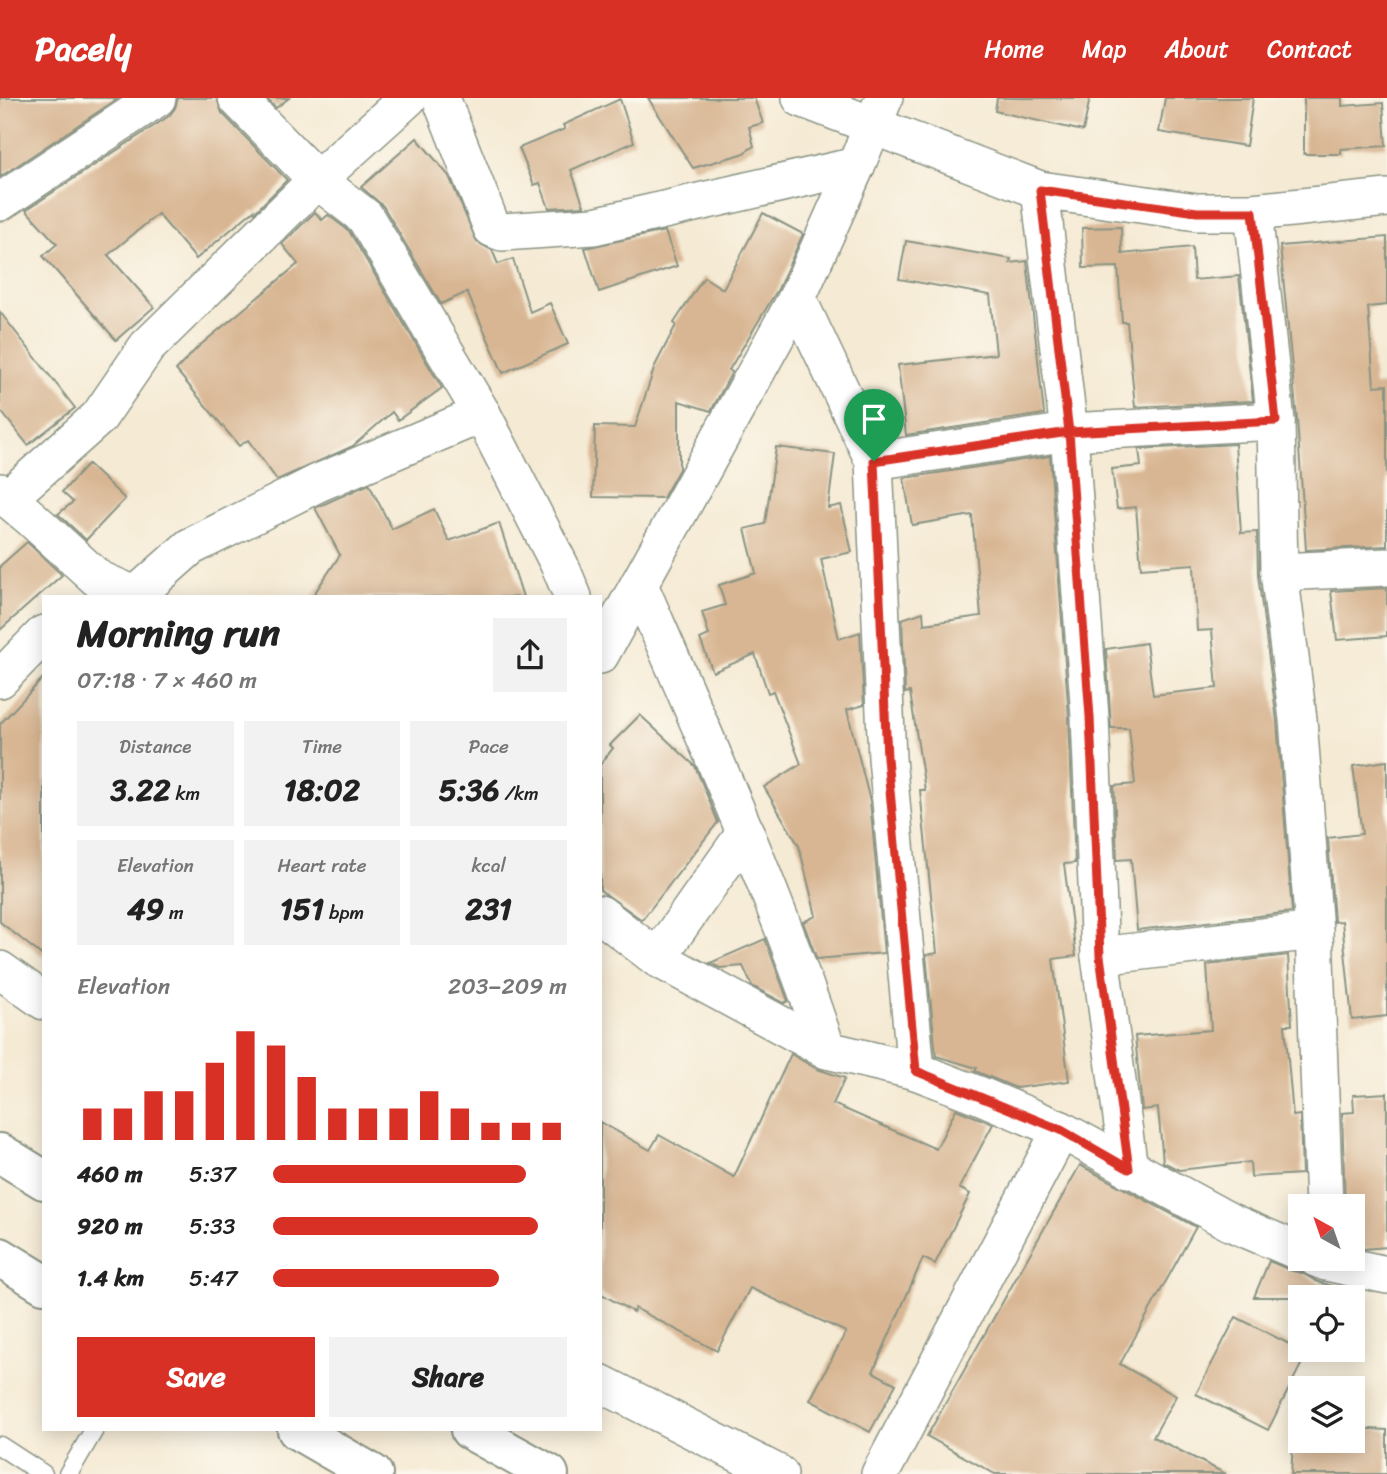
<!DOCTYPE html>
<meta charset="utf-8">
<style>
body{margin:0;font-family:Sriracha,sans-serif;background:#f2f2f2;color:#222;height:100vh;display:flex;flex-direction:column;font-size:26px;white-space:nowrap}
*{box-sizing:border-box;margin:0}
p{font-size:23px;color:#767676}
.icon{flex:none;width:38px;height:38px;fill:none;stroke:currentColor;stroke-width:2;stroke-linecap:round;stroke-linejoin:round}
.map{position:relative;flex:1;overflow:hidden}
.sheet{position:absolute;left:42px;top:497px;width:560px;height:836px;display:flex;flex-direction:column;background:#fff;border-radius:0px;box-shadow:0 4px 18px #0003}
.sheet>*{flex:none}
.needle{width:46px;rotate:320deg}
.fabs{position:absolute;left:1288px;top:1096px;display:grid;gap:14px}
.fabs a{display:grid;place-items:center;width:77px;height:77px;border-radius:0px;background:#fff;box-shadow:0 4px 18px #0003;font-size:35px}
.pin{position:absolute;display:grid;place-items:center;width:60px;height:60px;color:#fff;margin:-72px -30px;border-radius:50% 50% 50% 0;rotate:-45deg;box-shadow:0 0 7px #0007}
.pin .icon{rotate:45deg}
.round{display:grid;place-items:center;flex:none;width:74px;height:74px;border-radius:0px;background:#f2f2f2}
.overview{display:flex;align-items:center;justify-content:space-between;height:119px;padding:0 35px}
h1{font-size:38px;font-weight:800;line-height:52px}
.stats{display:grid;grid-template-columns:repeat(3,1fr);gap:10px;height:119px;padding:7px 35px}
.stats div{display:grid;align-content:center;border-radius:0px;background:#f2f2f2;text-align:center}
.stats b{font-size:30px;font-weight:800}
.stats small{font-size:19px;font-weight:400}
.stats p{font-size:19px}
.chart{height:196px;padding:14px 35px}
.chart p{display:flex;justify-content:space-between}
.chart svg{width:100%;height:126px;margin-top:7px;stroke:#d93025;stroke-width:6}
.cta{display:flex;gap:14px;margin-top:auto;padding:14px 35px}
.cta a{flex:1;height:80px;border-radius:0px;background:#d93025;color:#fff;font-size:28px;font-weight:800;line-height:80px;text-align:center}
.cta a+a{background:#f2f2f2;color:#222}
ul{padding:0 35px;list-style:none;font-size:23px}
li{display:grid;grid-template-columns:112px 84px 1fr;align-items:center;height:52px}
li i{height:18px;border-radius:9px;background:#d93025}
header{display:flex;align-items:center;gap:42px;box-sizing:border-box;height:98px;padding:0 35px;background:#d93025;color:#fff}
header strong{font-size:33px}
nav{display:flex;gap:38px;margin-inline-start:auto;font-size:24px}
.map>svg:first-child{display:block}
</style>
<header>
<strong>Pacely</strong>
<nav><a>Home</a><a>Map</a><a>About</a><a>Contact</a></nav>
</header>
<div class="map">
<svg width="1387" height="1376" viewBox="0 0 1387 1376">
<rect width="100%" height="100%" fill="#fbf7ec"/>
<filter id="ink" filterUnits="userSpaceOnUse"><feTurbulence type="fractalNoise" baseFrequency=".0143" numOctaves="2"/><feDisplacementMap in="SourceGraphic" scale="14" xChannelSelector="R" yChannelSelector="G"/><feConvolveMatrix kernelMatrix="1 2 1 2 8 2 1 2 1" color-interpolation-filters="sRGB"/></filter>
<filter id="wash" filterUnits="userSpaceOnUse"><feTurbulence type="fractalNoise" baseFrequency=".00686" numOctaves="4" result="noise"/><feDisplacementMap in="SourceGraphic" scale="28" xChannelSelector="R" yChannelSelector="G"/><feGaussianBlur stdDeviation="1.57" result="paint"/><feColorMatrix in="noise" values="0 0 0 0 0 0 0 0 0 0 0 0 0 0 0 0 0 1.4 0 .05"/><feComposite in="paint" operator="in"/></filter>
<g filter="url(#wash)">
<rect width="100%" height="100%" fill="#f5ead4"/>
<g id="blocks">
<!-- building -->
<g fill="#d8b693">
<polygon points="0,0 119,0 0,79"/>
<polygon points="178,0 217,0 222,15 287,82 255,114 254,112 196,161 158,116 108,157 154,209 116,242 43,158 57,146 26,112 169,18 175,10"/>
<polygon points="266,0 289,0 276,10"/>
<polygon points="648,0 754,0 763,25 749,29 754,48 742,56 693,70"/>
<polygon points="997,0 1090,0 1083,33 995,13"/>
<polygon points="1165,0 1253,0 1246,48 1159,34"/>
<polygon points="1304,0 1342,0 1342,8 1383,5 1386,48 1341,51 1341,56 1304,56"/>
<polygon points="620,1 634,44 571,72 584,108 549,110 540,85 534,87 519,50 565,31 563,27"/>
<polygon points="417,40 449,78 477,144 492,152 498,166 513,161 530,214 550,205 568,246 503,275 467,194 441,206 383,108 361,89"/>
<polygon points="315,114 322,122 328,117 349,133 442,290 398,322 392,314 353,348 277,382 248,342 239,348 176,272 198,249 298,166 282,146"/>
<polygon points="763,115 803,136 778,191 729,272 732,274 711,313 679,303 679,371 663,400 593,399 595,328 635,329 655,268 676,227 674,225 704,179 723,191"/>
<polygon points="1121,129 1122,156 1192,149 1194,182 1239,178 1253,303 1135,309 1127,224 1122,224 1118,169 1083,170 1082,130"/>
<polygon points="665,133 677,168 599,194 585,150"/>
<polygon points="1387,139 1387,207 1368,209 1374,288 1387,287 1387,448 1306,452 1297,321 1280,148"/>
<polygon points="906,143 1011,161 1010,165 1027,163 1044,316 906,337 898,267 996,256 990,197 899,181"/>
<polygon points="0,214 75,310 28,347 0,312"/>
<polygon points="1235,346 1241,435 1257,434 1258,477 1277,623 1292,814 1137,832 1131,761 1117,762 1114,688 1135,686 1129,630 1111,630 1106,551 1146,545 1153,597 1217,590 1212,532 1197,533 1194,466 1141,470 1136,409 1117,411 1112,371 1141,368 1139,351"/>
<polygon points="776,349 835,356 828,410 841,407 852,454 821,461 839,541 860,534 864,607 847,612 870,703 884,855 817,861 803,824 816,818 799,748 764,689 801,666 773,593 768,595 755,556 713,574 700,541 709,537 702,514 725,507 719,487 756,475 745,431 765,426"/>
<polygon points="1050,358 1069,620 1075,765 1064,766 1076,858 1053,861 1069,983 1016,990 975,973 977,970 936,958 926,857 937,855 920,692 925,692 910,594 905,595 902,521 923,514 924,526 981,518 972,417 912,427 904,380"/>
<polygon points="88,366 125,401 86,442 58,416 73,404 62,394"/>
<polygon points="369,386 392,431 434,411 449,443 499,425 523,499 312,499 340,457 315,410"/>
<polygon points="27,444 62,477 0,532 0,468"/>
<polygon points="1387,490 1387,538 1337,542 1331,493"/>
<polygon points="44,579 44,859 0,824 0,626"/>
<polygon points="640,617 695,668 718,724 642,822 600,792 600,667 613,650 610,647"/>
<polygon points="1387,663 1387,918 1352,922 1342,823 1334,824 1328,740 1362,736 1353,668"/>
<polygon points="765,841 788,903 784,905 752,888 743,868 720,870 710,865"/>
<polygon points="1288,857 1292,927 1285,927 1293,1018 1300,1017 1302,1076 1251,1079 1250,1064 1179,1072 1163,1064 1158,1010 1142,1012 1135,938 1211,932 1207,867"/>
<polygon points="791,956 817,971 845,980 833,1006 936,1051 956,1011 993,1026 959,1090 970,1096 935,1166 923,1160 873,1274 896,1286 870,1334 810,1302 846,1234 750,1190 717,1253 635,1210 633,1214 600,1195 600,1024 650,1052 659,1037 734,1079"/>
<polygon points="1387,995 1387,1149 1363,1151 1356,1149 1353,1108 1345,1108 1342,1015 1354,1014 1353,997"/>
<polygon points="1080,1067 1196,1129 1120,1266 1176,1298 1153,1339 1226,1376 995,1376 927,1338"/>
<polygon points="1269,1163 1292,1173 1302,1175 1318,1184 1360,1196 1360,1199 1254,1199"/>
<polygon points="1236,1219 1307,1255 1268,1332 1196,1296"/>
<polygon points="1353,1330 1387,1332 1387,1376 1291,1376 1294,1333 1300,1334 1300,1342 1353,1342"/>
</g>
</g>
</g>
<g filter="url(#ink)">
<use href="#blocks" fill-opacity="0" stroke="#8a9484" stroke-width="2"/>
<g fill="none" stroke-linecap="round" stroke-linejoin="round">
<!-- lane casing -->
<g stroke="#8a9484" stroke-width="21">
<g id="lane">
<polyline points="0,1348 43,1376"/>
<polyline points="68,1376 94,1332"/>
</g>
</g>
<!-- street casing -->
<g stroke="#8a9484" stroke-width="40">
<g id="street">
<polyline points="237,0 317,82 365,119 482,316 560,468 573,499"/>
<polyline points="441,0 492,130 502,134 594,128 856,68"/>
<polyline points="801,0 1040,92 1197,114 1253,114 1387,100"/>
<polyline points="1040,92 1069,334 1090,619 1100,858 1129,1071"/>
<polyline points="0,104 157,0"/>
<polyline points="1253,114 1276,323 1279,474 1298,621 1314,833 1324,1108"/>
<polyline points="797,200 874,363 887,660 916,973"/>
<polyline points="874,363 1069,334 1276,323"/>
<polyline points="0,394 31,420 98,481 139,499"/>
<polyline points="7,401 99,319 147,249 317,82 408,0"/>
<polyline points="1279,474 1387,469"/>
<path d="M 639,487 C 706,641 774,793 827,952"/>
<polyline points="136,497 190,449 318,385 482,316"/>
<polyline points="600,557 797,200 856,68 884,0"/>
<polyline points="0,581 44,536"/>
<polyline points="600,816 657,860 827,952 916,973 981,998 1061,1032 1230,1124 1300,1154"/>
<polyline points="1100,858 1314,833"/>
<polyline points="657,860 746,734"/>
<polyline points="0,872 44,903"/>
<polyline points="1316,1160 1326,1164 1387,1177"/>
<polyline points="600,1285 779,1376"/>
<polyline points="880,1376 1061,1032"/>
</g>
</g>
<!-- primary casing -->
<g stroke="#8a9484" stroke-width="42">
<g id="primary">
<polyline points="0,1055 44,1082"/>
<polyline points="0,1159 44,1186"/>
<polyline points="297,1332 373,1376"/>
<polyline points="470,1332 549,1376"/>
</g>
</g>
<!-- lane -->
<use href="#lane" stroke="#fff" stroke-width="18"/>
<!-- street -->
<use href="#street" stroke="#fff" stroke-width="37"/>
<!-- primary -->
<use href="#primary" stroke="#fff" stroke-width="38"/>
</g>
</g>
<g fill="none" stroke-linecap="round" stroke-linejoin="round" filter="url(#ink)">
<!-- route casing -->
<g stroke="#fff" stroke-width="14">
<polyline id="route" points="874,363 887,660 916,973 1061,1032 1129,1071 1100,858 1090,619 1069,334 1276,323 1253,114 1197,114 1040,92 1069,334 874,363"/>
</g>
<!-- route -->
<use href="#route" stroke="#d93025" stroke-width="9"/>
</g>
</svg>
<div class="fabs">
<a><svg class="needle" viewBox="-14 -14 28 28"><path d="M0-13l5 13h-10z" fill="#e53935"/><path d="M0 13l5-13h-10z" fill="#767676"/></svg></a>
<a><svg class="icon" aria-label="locate" viewBox="0 0 24 24"><circle cx="12" cy="12" r="6"/><path d="M12 2v4M12 18v4M2 12h4M18 12h4"/></svg></a>
<a><svg class="icon" aria-label="layers" viewBox="0 0 24 24"><path d="M12 4l9 5-9 5-9-5zM3 14l9 5 9-5"/></svg></a>
</div>
<div class="pin" style="left:874px;top:363px;background:#1e9e55"><svg class="icon" aria-label="arrive" viewBox="0 0 24 24"><path d="M6 21V4h12l-3 4 3 4H6"/></svg></div>
<section class="sheet">
<div class="overview"><div><h1>Morning run</h1><p>07:18 · 7 × 460 m</p></div><a class="round"><svg class="icon" aria-label="share" viewBox="0 0 24 24"><path d="M12 15V3M7 8l5-5 5 5M5 13v7h14v-7"/></svg></a></div>
<div class="stats">
<div><p>Distance</p><b>3.22<small> km</small></b></div>
<div><p>Time</p><b>18:02</b></div>
<div><p>Pace</p><b>5:36<small> /km</small></b></div>
</div>
<div class="stats">
<div><p>Elevation</p><b>49<small> m</small></b></div>
<div><p>Heart rate</p><b>151<small> bpm</small></b></div>
<div><p>kcal</p><b>231</b></div>
</div>
<div class="chart"><p><span>Elevation</span>203–209 m</p>
<svg viewBox="0 0 160 44" preserveAspectRatio="none"><path d="M5 44V33M15 44V33M25 44V27M35 44V27M45 44V17M55 44V6M65 44V11M75 44V22M85 44V33M95 44V33M105 44V33M115 44V27M125 44V33M135 44V38M145 44V38M155 44V38"/></svg>
</div>
<ul>
<li><b>460 m</b>5:37<i style="width:86%"></i></li>
<li><b>920 m</b>5:33<i style="width:90%"></i></li>
<li><b>1.4 km</b>5:47<i style="width:77%"></i></li>
</ul>
<div class="cta"><a>Save</a><a>Share</a></div>
</section>
</div>
